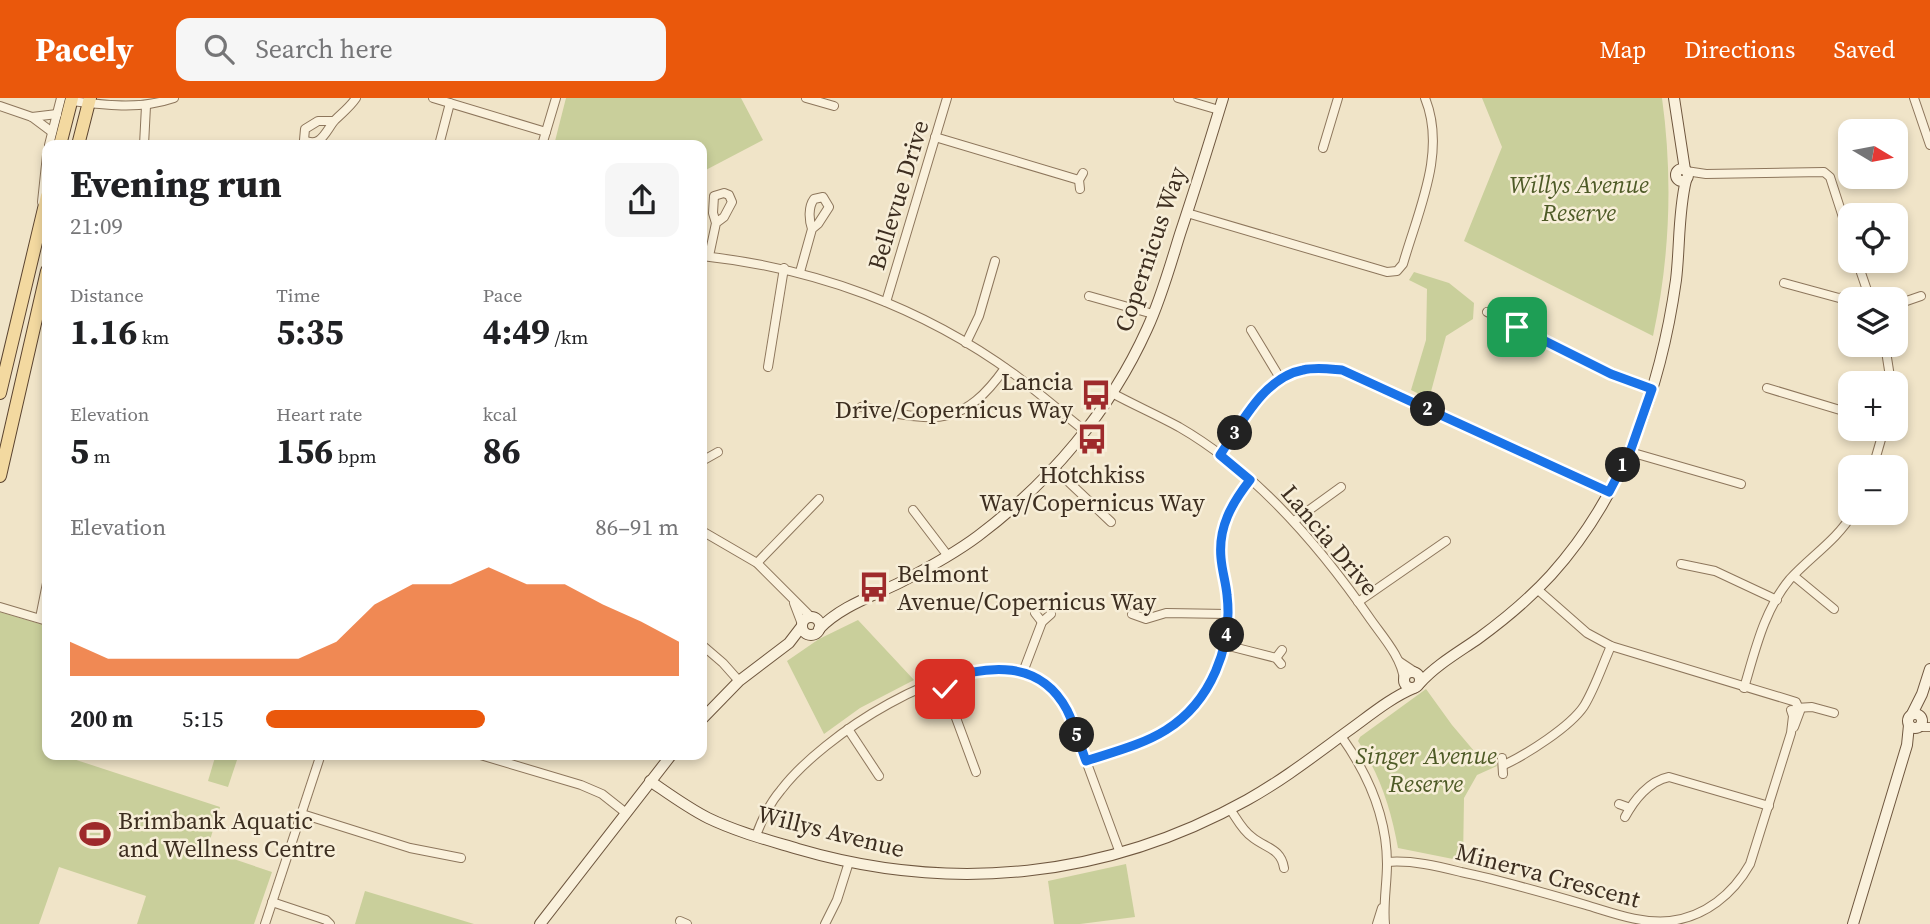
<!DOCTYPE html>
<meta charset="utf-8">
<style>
body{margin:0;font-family:"Source Serif 4",serif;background:#f6f6f6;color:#202124;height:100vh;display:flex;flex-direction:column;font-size:26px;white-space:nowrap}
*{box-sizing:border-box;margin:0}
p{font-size:23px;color:#757577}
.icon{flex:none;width:38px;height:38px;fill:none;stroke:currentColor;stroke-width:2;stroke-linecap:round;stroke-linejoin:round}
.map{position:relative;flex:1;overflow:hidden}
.drawer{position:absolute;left:42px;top:42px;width:665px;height:620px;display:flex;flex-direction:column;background:#fff;border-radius:14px;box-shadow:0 4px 10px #0003}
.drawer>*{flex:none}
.needle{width:46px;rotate:100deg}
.controls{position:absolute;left:1838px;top:21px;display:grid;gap:14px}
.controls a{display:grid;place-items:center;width:70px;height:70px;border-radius:14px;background:#fff;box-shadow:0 4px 10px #0003;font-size:35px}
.pin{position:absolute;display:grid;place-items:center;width:60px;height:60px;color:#fff;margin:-30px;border-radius:14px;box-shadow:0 4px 10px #0006}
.km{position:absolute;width:35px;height:35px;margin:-18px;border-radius:50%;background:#222;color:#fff;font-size:19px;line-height:35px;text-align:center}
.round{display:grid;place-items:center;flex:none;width:74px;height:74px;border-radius:14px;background:#f6f6f6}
.overview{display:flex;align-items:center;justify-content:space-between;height:119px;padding:0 28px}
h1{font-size:38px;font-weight:700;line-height:52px}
.stats{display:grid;grid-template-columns:repeat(3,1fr);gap:10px;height:119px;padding:7px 28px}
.stats div{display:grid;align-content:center}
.stats b{font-size:35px;font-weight:700}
.stats small{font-size:19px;font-weight:400}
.stats p{font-size:19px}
.chart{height:196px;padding:14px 28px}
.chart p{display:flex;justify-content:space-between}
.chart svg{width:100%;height:126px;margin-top:7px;fill:#ea580c;opacity:.7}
ul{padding:0 28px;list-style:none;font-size:23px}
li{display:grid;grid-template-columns:112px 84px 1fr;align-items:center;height:52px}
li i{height:18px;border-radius:9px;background:#ea580c}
header{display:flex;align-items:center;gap:42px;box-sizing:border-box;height:98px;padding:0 35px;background:#ea580c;color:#fff}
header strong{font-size:33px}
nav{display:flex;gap:38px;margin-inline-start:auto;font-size:24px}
.search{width:490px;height:63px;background:#f6f6f6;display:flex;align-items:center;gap:18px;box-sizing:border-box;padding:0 24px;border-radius:14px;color:#757577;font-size:26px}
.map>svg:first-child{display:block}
</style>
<header>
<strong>Pacely</strong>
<div class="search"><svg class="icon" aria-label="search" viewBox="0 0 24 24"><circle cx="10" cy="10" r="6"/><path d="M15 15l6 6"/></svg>Search here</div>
<nav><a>Map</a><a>Directions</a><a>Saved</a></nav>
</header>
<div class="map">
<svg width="1930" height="826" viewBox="0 0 1930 826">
<rect width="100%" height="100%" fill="#f0e4c8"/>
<!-- green -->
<g fill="#c9cf9b">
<polygon points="566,0 741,0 763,42 702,74 702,47 554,47"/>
<path d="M 1482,0 L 1662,0 C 1673,80 1670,159 1653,238 L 1464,143 L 1502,49 Z"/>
<polygon points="1414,174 1449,185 1474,205 1473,221 1446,238 1429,301 1411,292 1426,242 1427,191 1409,182"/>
<polygon points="0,514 47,528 47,656 58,656 220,709 207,752 272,774 254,826 137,826 146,798 59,769 39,826 0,826"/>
<polygon points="858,522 914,582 860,610 824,636 787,563 819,541"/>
<path d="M 1426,591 L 1452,627 L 1480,660 L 1493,655 L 1497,668 L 1477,677 L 1464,700 L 1463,763 L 1398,750 C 1391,711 1380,677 1358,643 L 1360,639 Z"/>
<polygon points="216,656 239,656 228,689 208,683"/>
<polygon points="1126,766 1135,819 1080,826 1054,826 1048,783"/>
<polygon points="365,793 474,826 355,826"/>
</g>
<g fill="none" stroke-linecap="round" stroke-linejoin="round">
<!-- street casing -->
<g stroke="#8d765c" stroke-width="10">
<g id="street">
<polyline points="433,0 546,34"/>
<polyline points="806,0 834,8"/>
<polyline points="1178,0 1219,12"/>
<polyline points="1914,0 1930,47"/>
<path d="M 71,3 C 106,7 139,12 174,0"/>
<polyline points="0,8 32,19 52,34"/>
<polyline points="32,19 57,16"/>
<path d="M 334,23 L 318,23 L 305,31 L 304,42 C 321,51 326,32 335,22 C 343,14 350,9 356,0"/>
<polyline points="935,39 1079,82"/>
<polyline points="49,47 61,0"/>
<polyline points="144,47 146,8"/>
<polyline points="439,47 450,5"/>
<polyline points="542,47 556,0"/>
<polyline points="1323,50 1338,0"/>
<polyline points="1686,73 1706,76 1824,74 1830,79 1850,141"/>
<polyline points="1080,91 1079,82 1083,75"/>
<polyline points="42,104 47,57"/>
<path d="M 1187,115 L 1387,174 L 1397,173 L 1403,166 C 1418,113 1447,54 1425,0"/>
<path d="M 702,158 C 815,170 922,209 1014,276 C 1038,294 1061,314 1085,333"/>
<polyline points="709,158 716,125 713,115 714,98 724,95 729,97 732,104 724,119 716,125"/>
<polyline points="1857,163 1870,201"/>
<path d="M 800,174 L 812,131 L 818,126 L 829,109 L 823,99 L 814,101 C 808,109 809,122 812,131"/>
<polyline points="1784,185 1839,200 1867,193"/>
<polyline points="1089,198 1153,216"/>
<polyline points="886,204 947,0"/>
<polyline points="1895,207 1921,198"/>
<polyline points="1487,214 1611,276 1652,291"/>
<polyline points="1251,232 1280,280"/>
<polyline points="966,245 979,218 995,163"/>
<polyline points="1885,247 1891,285"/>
<polyline points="768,269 784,170"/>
<polyline points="1767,290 1850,315"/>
<path d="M 1112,295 C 1134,307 1157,317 1179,329 C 1257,374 1320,448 1371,522 C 1383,539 1402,560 1404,582"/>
<path d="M 861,309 C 930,321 959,335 1005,270"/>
<polyline points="1630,354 1741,386"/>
<path d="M 1220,357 C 1242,326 1263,279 1303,272 C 1316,269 1329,271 1342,272 L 1609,394"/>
<polyline points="702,363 718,354"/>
<polyline points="1873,369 1884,331"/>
<polyline points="1055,371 1111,424"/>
<polyline points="913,412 948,458"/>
<polyline points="1294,423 1341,389"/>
<polyline points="702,433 757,465 811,519"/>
<polyline points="757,465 819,401"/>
<polyline points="1681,466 1715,473 1777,502"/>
<polyline points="1794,478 1834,511"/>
<polyline points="1537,491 1587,535 1611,548 1796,604 1800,613 1794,629"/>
<polyline points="1358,504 1446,443"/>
<polyline points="794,505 802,526"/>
<polyline points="0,509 47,523"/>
<polyline points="1035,515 1042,524"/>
<polyline points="1132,516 1146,521 1166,515 1228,516"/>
<polyline points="40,520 47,485"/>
<polyline points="702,547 723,565 739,583"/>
<polyline points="1225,547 1276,560 1281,566"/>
<polyline points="1276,560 1282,552"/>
<polyline points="1400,564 1415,574"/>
<polyline points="1023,574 1042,524 1051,516"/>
<polyline points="942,582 976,674"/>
<path d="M 1744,590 C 1755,553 1764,512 1790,481 C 1811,458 1837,442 1853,415"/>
<polyline points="1796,610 1812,609 1834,615"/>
<polyline points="1919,629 1930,629"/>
<polyline points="848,631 879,678"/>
<path d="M 1341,638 C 1368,676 1387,719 1387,766 C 1387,786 1383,806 1385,826"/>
<polyline points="477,656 581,687 602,696 626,715"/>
<polyline points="1502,660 1503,676"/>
<path d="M 1086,663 C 1113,654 1142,647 1166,632 C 1211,604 1233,548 1227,497 C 1226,485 1222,473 1221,460 C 1218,430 1232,405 1250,382"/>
<path d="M 1504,667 C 1527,656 1570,629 1584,608 C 1595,590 1602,568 1611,548"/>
<polyline points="1619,706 1630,710"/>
<path d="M 1230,711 C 1237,721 1242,732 1252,739 C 1265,750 1281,750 1284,770"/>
<polyline points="302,716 410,750 461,760"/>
<path d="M 1625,719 C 1634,702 1649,683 1669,679 L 1769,708"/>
<path d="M 756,738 C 762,721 769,706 781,692 C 823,637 948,556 1020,573 C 1040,578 1057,597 1068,614 L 1120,755"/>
<path d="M 1387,764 C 1412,762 1437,768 1461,774 C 1504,783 1545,795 1586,807 C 1613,815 1641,826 1670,823 C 1705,819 1733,796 1750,766 L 1791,635 L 1793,618 L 1791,612"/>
<polyline points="272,804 326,822 330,826"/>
<polyline points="680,823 687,826"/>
<polyline points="265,826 321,656"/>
<polyline points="825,826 837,802 849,764"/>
<polyline points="1377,826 1382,810"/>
</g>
</g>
<!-- secondary casing -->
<g stroke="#6f573f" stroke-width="12">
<g id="secondary">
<polyline points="1674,0 1685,72"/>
<circle cx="1682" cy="77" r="6"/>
<circle cx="811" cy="528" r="9"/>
<path d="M 819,531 C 841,508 873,498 901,484 C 928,470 954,456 978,438 C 1050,384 1110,313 1147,231 C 1161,201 1170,168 1180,136 C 1195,91 1209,46 1223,0"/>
<circle cx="1412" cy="582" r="8"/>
<path d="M 1420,585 C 1436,567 1459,554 1479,540 C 1505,521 1530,500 1551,477 C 1624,396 1661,289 1676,182 C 1680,149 1678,115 1686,82"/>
<circle cx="1915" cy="623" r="7"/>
<polyline points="1912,616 1922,596 1930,571"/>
<polyline points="702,621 739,583 789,545 802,528"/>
<path d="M 650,683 C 669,696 688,710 708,720 C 737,734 768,742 798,751 C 952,796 1107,780 1247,702 C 1283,682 1315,657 1348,633 C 1369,618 1390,600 1414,590"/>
<polyline points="540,826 672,656"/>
<polyline points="1853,826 1907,647 1909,627"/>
</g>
</g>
<!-- primary casing -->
<g stroke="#5b4430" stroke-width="14">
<g id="primary">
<polyline points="60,47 72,0"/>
<polyline points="78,47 90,0"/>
<polyline points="0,295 47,98"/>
<polyline points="0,378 47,173"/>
</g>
</g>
<!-- street -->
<use href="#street" stroke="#faf1dc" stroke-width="8"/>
<!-- secondary -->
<use href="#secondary" stroke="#faf1dc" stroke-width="10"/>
<!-- primary -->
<use href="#primary" stroke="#f3d9a0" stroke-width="12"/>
</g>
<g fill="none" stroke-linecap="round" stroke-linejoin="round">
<!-- route casing -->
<g stroke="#fff" stroke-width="14">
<path id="route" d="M 945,591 L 942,582 C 988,567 1040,561 1067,612 C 1075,628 1080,647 1086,663 C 1113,654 1142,647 1166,632 C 1211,604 1233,548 1227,497 C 1226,485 1222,473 1221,460 C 1218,429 1232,405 1250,382 L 1220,357 C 1241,326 1264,279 1303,272 C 1316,269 1329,271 1342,272 L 1609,394 L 1630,354 L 1652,291 L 1611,276 L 1517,229"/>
</g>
<!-- route -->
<use href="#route" stroke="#1a73e8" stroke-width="9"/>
</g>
<!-- icons -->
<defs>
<g id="bus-bare" transform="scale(2.415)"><path d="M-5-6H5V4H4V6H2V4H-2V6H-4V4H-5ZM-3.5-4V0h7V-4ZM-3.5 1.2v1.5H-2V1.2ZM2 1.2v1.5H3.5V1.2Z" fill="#9e2a2b" stroke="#f7eed8" stroke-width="2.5" paint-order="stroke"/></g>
<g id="stadium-bare" transform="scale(2.415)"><path d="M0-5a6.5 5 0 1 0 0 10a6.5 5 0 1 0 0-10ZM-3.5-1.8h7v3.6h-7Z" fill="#9e2a2b" stroke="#f7eed8" stroke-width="2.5" paint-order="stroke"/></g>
</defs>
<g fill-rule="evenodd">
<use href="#bus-bare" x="1096" y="297"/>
<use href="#bus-bare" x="1092" y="341"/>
<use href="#bus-bare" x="874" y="489"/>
<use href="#stadium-bare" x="95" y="736"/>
</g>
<g text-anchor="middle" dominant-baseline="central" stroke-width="5" stroke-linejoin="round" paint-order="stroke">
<!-- park labels -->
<g font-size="24" font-style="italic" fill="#4d5a26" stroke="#f7eed8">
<text x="1579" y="86">Willys Avenue<tspan x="1579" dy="28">Reserve</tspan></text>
<text x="1426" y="657">Singer Avenue<tspan x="1426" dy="28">Reserve</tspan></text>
</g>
<!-- street labels -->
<g font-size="24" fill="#3d2e20" stroke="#f7eed8">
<text transform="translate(898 97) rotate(-73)">Bellevue Drive</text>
<text transform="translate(1150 151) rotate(-71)">Copernicus Way</text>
<text transform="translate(1330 442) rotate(50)">Lancia Drive</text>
<text transform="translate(831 733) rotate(14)">Willys Avenue</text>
<text transform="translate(1548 777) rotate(15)">Minerva Crescent</text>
</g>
<!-- poi labels -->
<g font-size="24" fill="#3d2e20" stroke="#f7eed8" text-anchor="start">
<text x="1073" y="283" text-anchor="end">Lancia<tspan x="1073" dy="28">Drive/Copernicus Way</tspan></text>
<text x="1092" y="376" text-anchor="middle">Hotchkiss<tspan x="1092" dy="28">Way/Copernicus Way</tspan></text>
<text x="897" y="475">Belmont<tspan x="897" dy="28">Avenue/Copernicus Way</tspan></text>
<text x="118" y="722">Brimbank Aquatic<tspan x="118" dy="28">and Wellness Centre</tspan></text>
</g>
</g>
</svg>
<div class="controls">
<a><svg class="needle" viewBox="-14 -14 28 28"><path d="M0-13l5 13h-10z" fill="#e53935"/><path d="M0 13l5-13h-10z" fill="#757577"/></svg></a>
<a><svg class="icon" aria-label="locate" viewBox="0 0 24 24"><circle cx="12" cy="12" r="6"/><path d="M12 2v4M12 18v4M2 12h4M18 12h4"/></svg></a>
<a><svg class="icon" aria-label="layers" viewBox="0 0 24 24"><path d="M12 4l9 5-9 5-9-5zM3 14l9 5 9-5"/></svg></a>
<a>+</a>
<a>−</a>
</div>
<div class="pin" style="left:1517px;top:229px;background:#1e9e55"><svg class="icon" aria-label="arrive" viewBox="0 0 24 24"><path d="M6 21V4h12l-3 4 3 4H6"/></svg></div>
<div class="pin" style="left:945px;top:591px;background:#d93025"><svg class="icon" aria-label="check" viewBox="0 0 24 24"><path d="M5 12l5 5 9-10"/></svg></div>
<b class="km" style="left:1623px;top:367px">1</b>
<b class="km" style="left:1428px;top:311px">2</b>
<b class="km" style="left:1235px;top:335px">3</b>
<b class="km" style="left:1227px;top:537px">4</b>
<b class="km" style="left:1077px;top:637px">5</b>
<section class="drawer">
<div class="overview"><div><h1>Evening run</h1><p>21:09</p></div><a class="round"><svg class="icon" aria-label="share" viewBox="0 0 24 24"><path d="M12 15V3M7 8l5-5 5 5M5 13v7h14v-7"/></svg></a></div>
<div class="stats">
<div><p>Distance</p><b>1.16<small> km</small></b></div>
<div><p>Time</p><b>5:35</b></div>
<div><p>Pace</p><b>4:49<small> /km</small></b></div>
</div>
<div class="stats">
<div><p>Elevation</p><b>5<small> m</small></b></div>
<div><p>Heart rate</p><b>156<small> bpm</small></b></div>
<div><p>kcal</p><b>86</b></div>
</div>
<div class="chart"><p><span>Elevation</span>86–91 m</p>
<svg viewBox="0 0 160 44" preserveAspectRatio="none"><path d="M0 44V32L10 38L20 38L30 38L40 38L50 38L60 38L70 32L80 19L90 12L100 12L110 6L120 12L130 12L140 19L150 25L160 32V44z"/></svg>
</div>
<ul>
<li><b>200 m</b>5:15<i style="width:53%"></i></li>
</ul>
</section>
</div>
